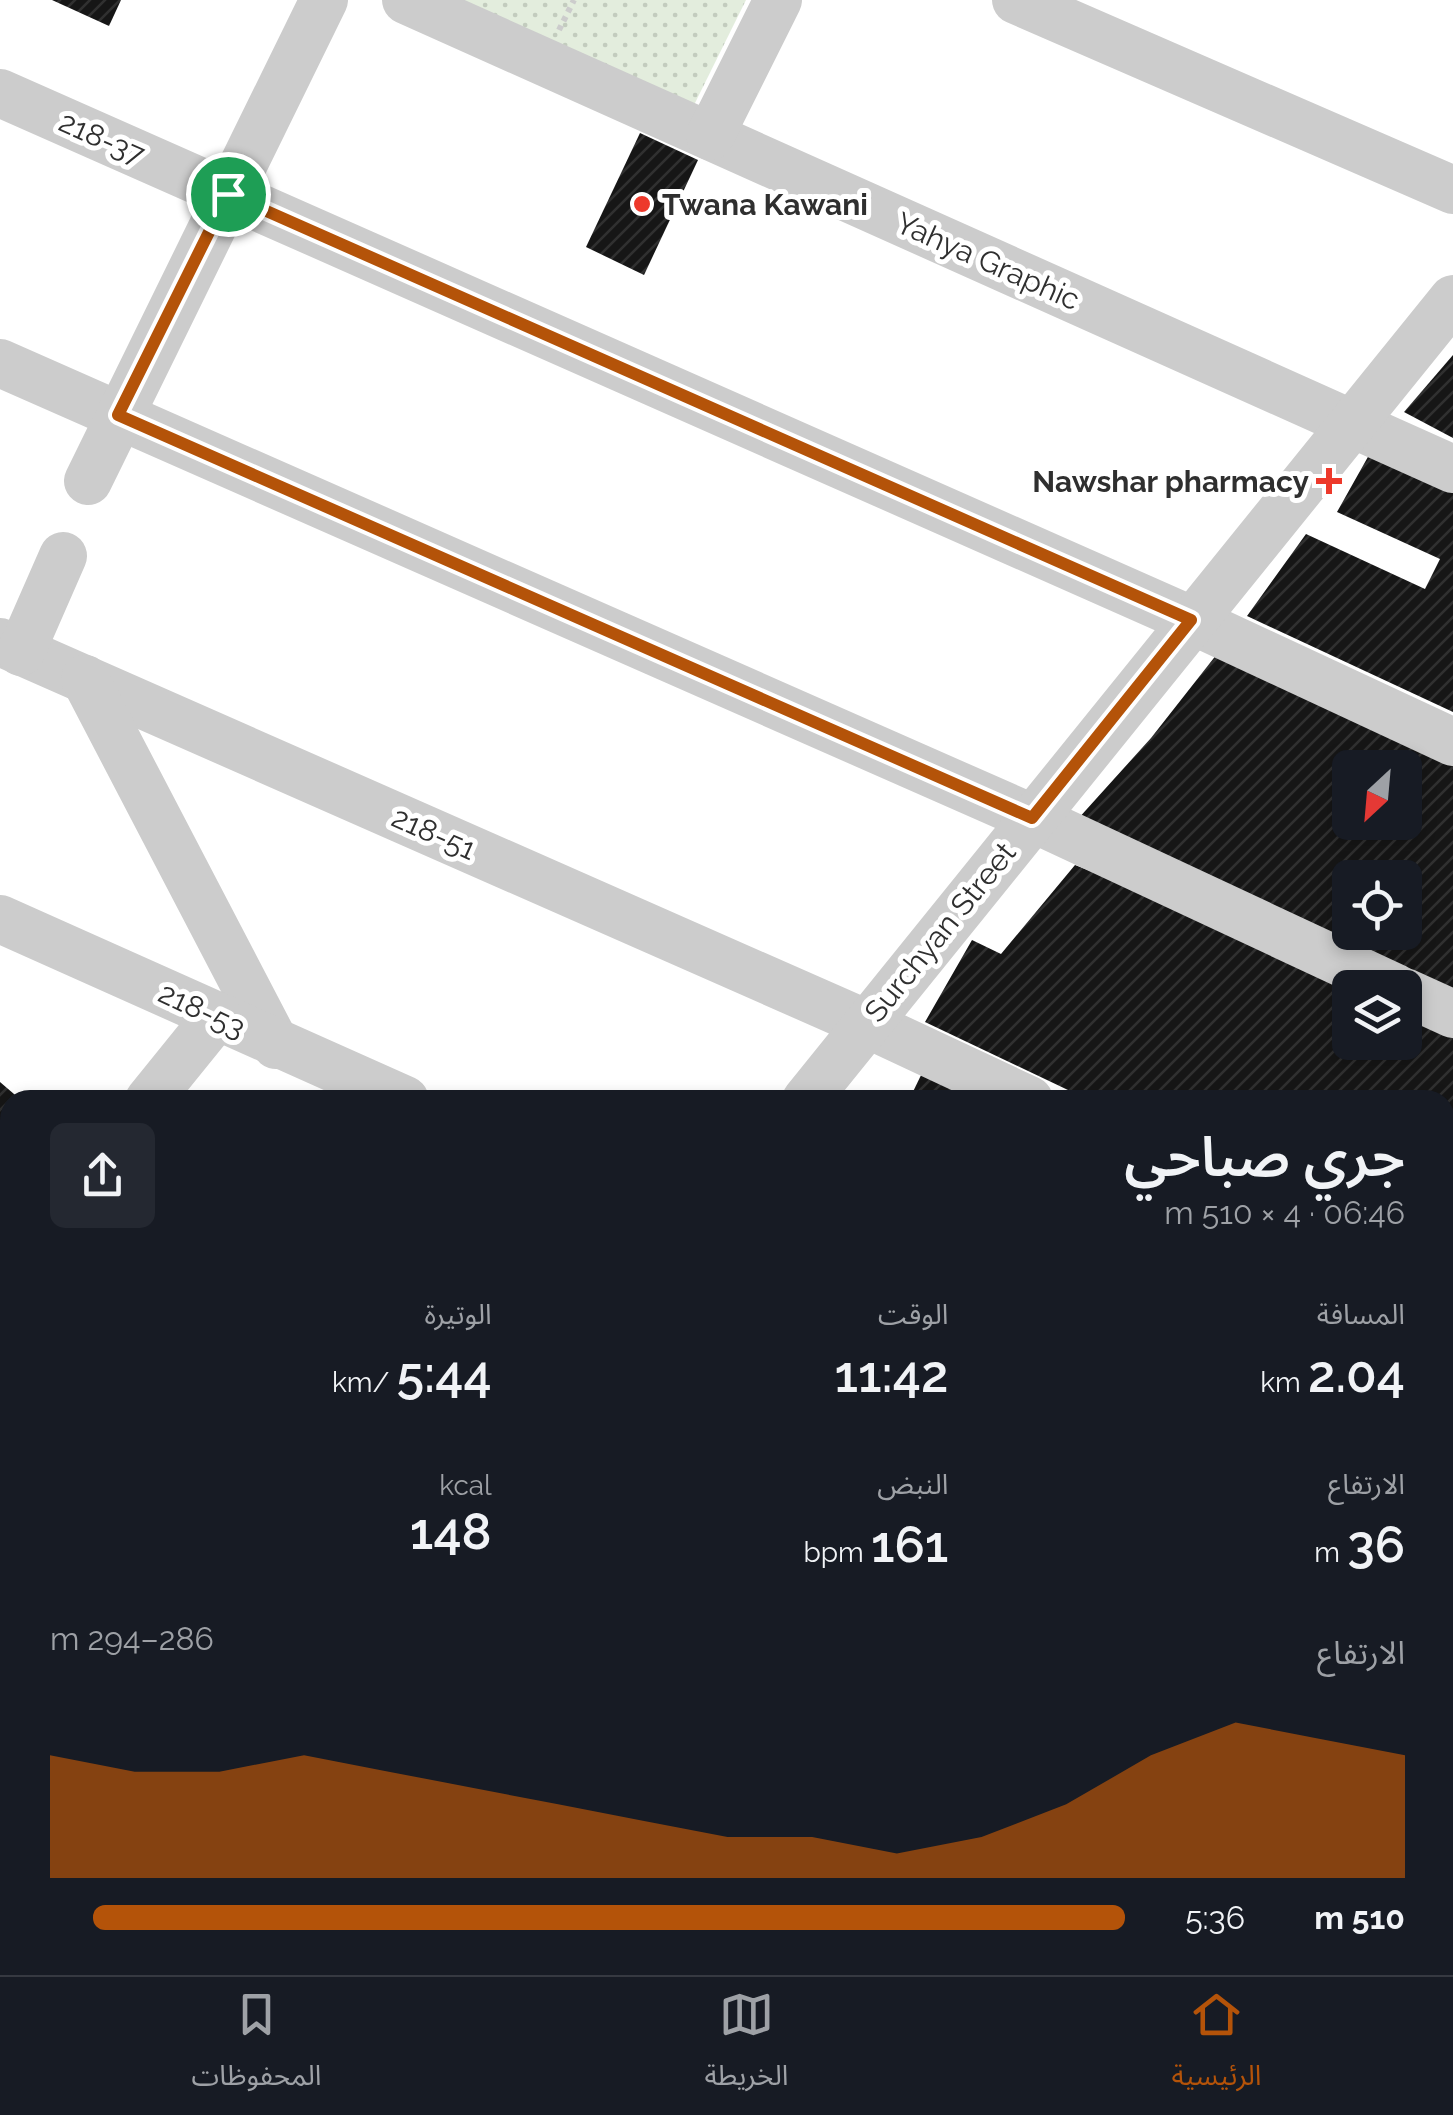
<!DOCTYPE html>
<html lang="ar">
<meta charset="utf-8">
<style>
body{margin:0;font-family:Raleway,"Noto Sans Arabic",sans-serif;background:#242831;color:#f1f3f6;direction:rtl;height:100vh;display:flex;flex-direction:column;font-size:38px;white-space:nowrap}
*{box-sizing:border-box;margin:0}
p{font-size:32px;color:#9ea1a6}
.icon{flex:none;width:55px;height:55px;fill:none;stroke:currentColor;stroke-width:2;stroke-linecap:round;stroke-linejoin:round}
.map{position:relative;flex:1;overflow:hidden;direction:ltr}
.sheet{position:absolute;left:0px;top:1090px;width:1455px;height:885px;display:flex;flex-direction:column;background:#171b24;border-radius:30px 30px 0 0;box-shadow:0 5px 15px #0003;direction:rtl}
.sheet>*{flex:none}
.needle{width:65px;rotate:206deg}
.fabs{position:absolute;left:1332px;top:750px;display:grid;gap:20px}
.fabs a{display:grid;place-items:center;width:90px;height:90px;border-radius:15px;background:#171b24;box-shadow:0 5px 15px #0003;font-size:50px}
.pin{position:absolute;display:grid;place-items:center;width:85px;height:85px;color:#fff;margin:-42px;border:5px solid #fff;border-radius:50%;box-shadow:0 2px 10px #0007}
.round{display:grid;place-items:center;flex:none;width:105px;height:105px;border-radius:15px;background:#242831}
.headline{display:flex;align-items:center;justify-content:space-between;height:170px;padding:0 50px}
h1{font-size:55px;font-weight:600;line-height:75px}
.figures{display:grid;grid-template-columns:repeat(3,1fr);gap:15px;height:170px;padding:10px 50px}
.figures div{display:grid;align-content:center}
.figures b{font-size:50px;font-weight:600}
.figures small{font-size:28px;font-weight:400}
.figures p{font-size:28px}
.chart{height:280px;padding:20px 50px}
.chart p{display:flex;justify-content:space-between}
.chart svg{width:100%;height:180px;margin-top:10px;fill:#b45309;opacity:.7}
ul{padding:0 50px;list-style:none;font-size:32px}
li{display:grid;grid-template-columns:160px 120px 1fr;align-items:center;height:75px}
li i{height:25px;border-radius:12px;background:#b45309}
.tab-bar{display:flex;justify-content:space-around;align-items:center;height:140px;border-top:2px solid #363941;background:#171b24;font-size:28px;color:#9ea1a6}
.tab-bar a{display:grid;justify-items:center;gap:5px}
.tab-bar .on{color:#b45309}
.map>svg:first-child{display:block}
</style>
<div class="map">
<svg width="1453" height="1975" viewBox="0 0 1453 1975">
<defs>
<pattern id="park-dots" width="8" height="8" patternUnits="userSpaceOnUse" patternTransform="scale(2.5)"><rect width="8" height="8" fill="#e3eddd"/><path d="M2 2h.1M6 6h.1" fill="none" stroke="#c3ccbe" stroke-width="1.8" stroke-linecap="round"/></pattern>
<pattern id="building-hatch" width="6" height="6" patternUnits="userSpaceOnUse" patternTransform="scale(2.5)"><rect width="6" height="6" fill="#161616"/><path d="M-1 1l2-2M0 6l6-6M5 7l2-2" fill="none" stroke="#303030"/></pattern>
</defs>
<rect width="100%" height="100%" fill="#fff"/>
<!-- park -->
<polygon fill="url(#park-dots)" points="461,0 746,0 694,105"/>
<!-- building -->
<g fill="url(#building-hatch)" fill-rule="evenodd">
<polygon points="52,0 121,0 109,26"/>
<polygon points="640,133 698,160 644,275 586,247"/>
<polygon points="1453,355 1453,438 1404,412"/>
<polygon points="1369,455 1453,493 1453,712 1247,616 1306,534 1425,589 1440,559 1337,512"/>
<path d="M 1217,654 L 1453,762 L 1453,995 L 1077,820 L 1151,738 ZM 1350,768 L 1405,768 L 1405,822 L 1350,822 ZM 1350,878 L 1405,878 L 1405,932 L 1350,932 Z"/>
<polygon points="1075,865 1134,888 1350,988 1350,1042 1405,1042 1405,1012 1453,1035 1453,1271 1445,1267 1445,1100 1089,1100 925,1022 972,940 1001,954"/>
<polygon points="924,1069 989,1100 909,1100"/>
<polygon points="0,1082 21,1100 10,1100 10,1228 0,1241"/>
<polygon points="10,1314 10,1645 0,1657 0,1326"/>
<polygon points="1445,1318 1453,1322 1453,1558 1445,1554"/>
<polygon points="1445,1586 1453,1590 1453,1810 1445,1820"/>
<polygon points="0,1815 10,1821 10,1965 21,1965 16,1975 0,1975"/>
<polygon points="1453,1896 1453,1975 1407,1975 1413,1965 1445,1965 1445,1910"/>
<polygon points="101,1965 222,1965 240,1975 95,1975"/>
<polygon points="384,1965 445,1965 438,1975 401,1975"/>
<polygon points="497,1965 563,1965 556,1975 490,1975"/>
<polygon points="666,1965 753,1965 743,1975 674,1975 676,1973"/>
<polygon points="806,1965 1035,1965 1055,1975 816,1975"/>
<polygon points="1178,1965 1336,1965 1331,1975 1200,1975"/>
</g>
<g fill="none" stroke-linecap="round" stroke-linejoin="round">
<!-- path -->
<polyline stroke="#ccc" stroke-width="6" stroke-dasharray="5 5" stroke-linecap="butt" points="559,30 574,0"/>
<!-- minor -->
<g stroke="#ccc" stroke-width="48">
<polyline points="406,0 1453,469"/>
<polyline points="1016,0 1453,190"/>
<polyline points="0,93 1191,620 1453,742"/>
<polyline points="710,136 778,0"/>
<polyline points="0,363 1032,818 1396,988"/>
<polyline points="88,481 324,0"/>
<polyline points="0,642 867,1024 1029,1100"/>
<polyline points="21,652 63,556"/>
<polyline points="85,679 276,1045"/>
<polyline points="0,919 405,1100"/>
<polyline points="1405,992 1453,1014"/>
<polyline points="149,1100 217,1016"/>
<polyline points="806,1100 1453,299"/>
<polyline points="0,1282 10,1269"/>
<polyline points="1445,1295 1453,1299"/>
<polyline points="1445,1572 1453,1576"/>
<polyline points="0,1694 10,1681"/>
<polyline points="0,1756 10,1763"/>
<polyline points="1445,1842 1453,1828"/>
<polyline points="342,1965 359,1975"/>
<polyline points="780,1965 785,1975"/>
<polyline points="1095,1965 1116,1975"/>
<polyline points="65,1975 70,1965"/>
<polyline points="1369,1975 1374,1965"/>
</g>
</g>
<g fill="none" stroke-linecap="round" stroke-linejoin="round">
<!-- route casing -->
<g stroke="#fff" stroke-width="20">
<polygon id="route" points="228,194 1191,620 1032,818 118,415"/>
</g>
<!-- route -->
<use href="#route" stroke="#b45309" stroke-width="12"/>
</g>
<!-- markers -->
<g fill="#ed392b" stroke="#fff" stroke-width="4">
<circle cx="642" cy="204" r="10"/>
<path d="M1324 466h10v10h10v10h-10v10h-10v-10h-10v-10h10z"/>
</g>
<g text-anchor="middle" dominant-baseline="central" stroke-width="10" stroke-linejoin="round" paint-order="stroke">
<!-- street labels -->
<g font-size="30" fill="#2f2f2f" stroke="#fff">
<text transform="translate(102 138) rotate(24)">218-37</text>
<text transform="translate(988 261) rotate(24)">Yahya Graphic</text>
<text transform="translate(434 833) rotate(24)">218-51</text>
<text transform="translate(940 932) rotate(-51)">Surchyan Street</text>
<text transform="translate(202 1010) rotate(25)">218-53</text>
</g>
<!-- poi labels -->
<g font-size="30" font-weight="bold" fill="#2f2f2f" stroke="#fff" text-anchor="start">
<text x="662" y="204">Twana Kawani</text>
<text x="1309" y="481" text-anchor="end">Nawshar pharmacy</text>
</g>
</g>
</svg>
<div class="fabs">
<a><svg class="needle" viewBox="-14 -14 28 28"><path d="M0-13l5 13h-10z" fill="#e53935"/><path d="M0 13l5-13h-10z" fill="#9ea1a6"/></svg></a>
<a><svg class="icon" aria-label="locate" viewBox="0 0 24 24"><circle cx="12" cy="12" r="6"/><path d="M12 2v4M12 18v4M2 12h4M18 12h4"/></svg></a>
<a><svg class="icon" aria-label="layers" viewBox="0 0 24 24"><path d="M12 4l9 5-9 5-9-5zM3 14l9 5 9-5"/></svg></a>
</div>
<div class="pin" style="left:228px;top:194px;background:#1e9e55"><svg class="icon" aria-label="arrive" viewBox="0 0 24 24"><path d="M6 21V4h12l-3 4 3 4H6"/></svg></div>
<section class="sheet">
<div class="headline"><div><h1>جري صباحي</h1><p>06:46 · 4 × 510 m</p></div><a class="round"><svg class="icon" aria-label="share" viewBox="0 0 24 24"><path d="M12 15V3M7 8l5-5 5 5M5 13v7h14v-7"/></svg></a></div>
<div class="figures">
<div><p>المسافة</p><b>2.04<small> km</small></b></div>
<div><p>الوقت</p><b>11:42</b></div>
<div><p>الوتيرة</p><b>5:44<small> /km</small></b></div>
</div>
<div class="figures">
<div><p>الارتفاع</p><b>36<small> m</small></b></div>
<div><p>النبض</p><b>161<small> bpm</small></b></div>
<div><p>kcal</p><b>148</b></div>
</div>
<div class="chart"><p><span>الارتفاع</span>286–294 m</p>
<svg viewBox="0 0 160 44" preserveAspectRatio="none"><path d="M0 44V14L10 18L20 18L30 14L40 18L50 22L60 26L70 30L80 34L90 34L100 38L110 34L120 26L130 14L140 6L150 10L160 14V44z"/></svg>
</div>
<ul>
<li><b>510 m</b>5:36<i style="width:96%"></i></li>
</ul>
</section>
</div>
<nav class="tab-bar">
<a class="on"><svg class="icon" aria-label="home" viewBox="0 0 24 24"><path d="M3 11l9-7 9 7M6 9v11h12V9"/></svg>الرئيسية</a>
<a><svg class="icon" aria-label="map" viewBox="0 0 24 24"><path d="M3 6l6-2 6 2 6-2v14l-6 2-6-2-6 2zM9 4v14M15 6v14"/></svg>الخريطة</a>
<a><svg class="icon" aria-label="saved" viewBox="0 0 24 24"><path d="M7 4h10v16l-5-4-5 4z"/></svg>المحفوظات</a>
</nav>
